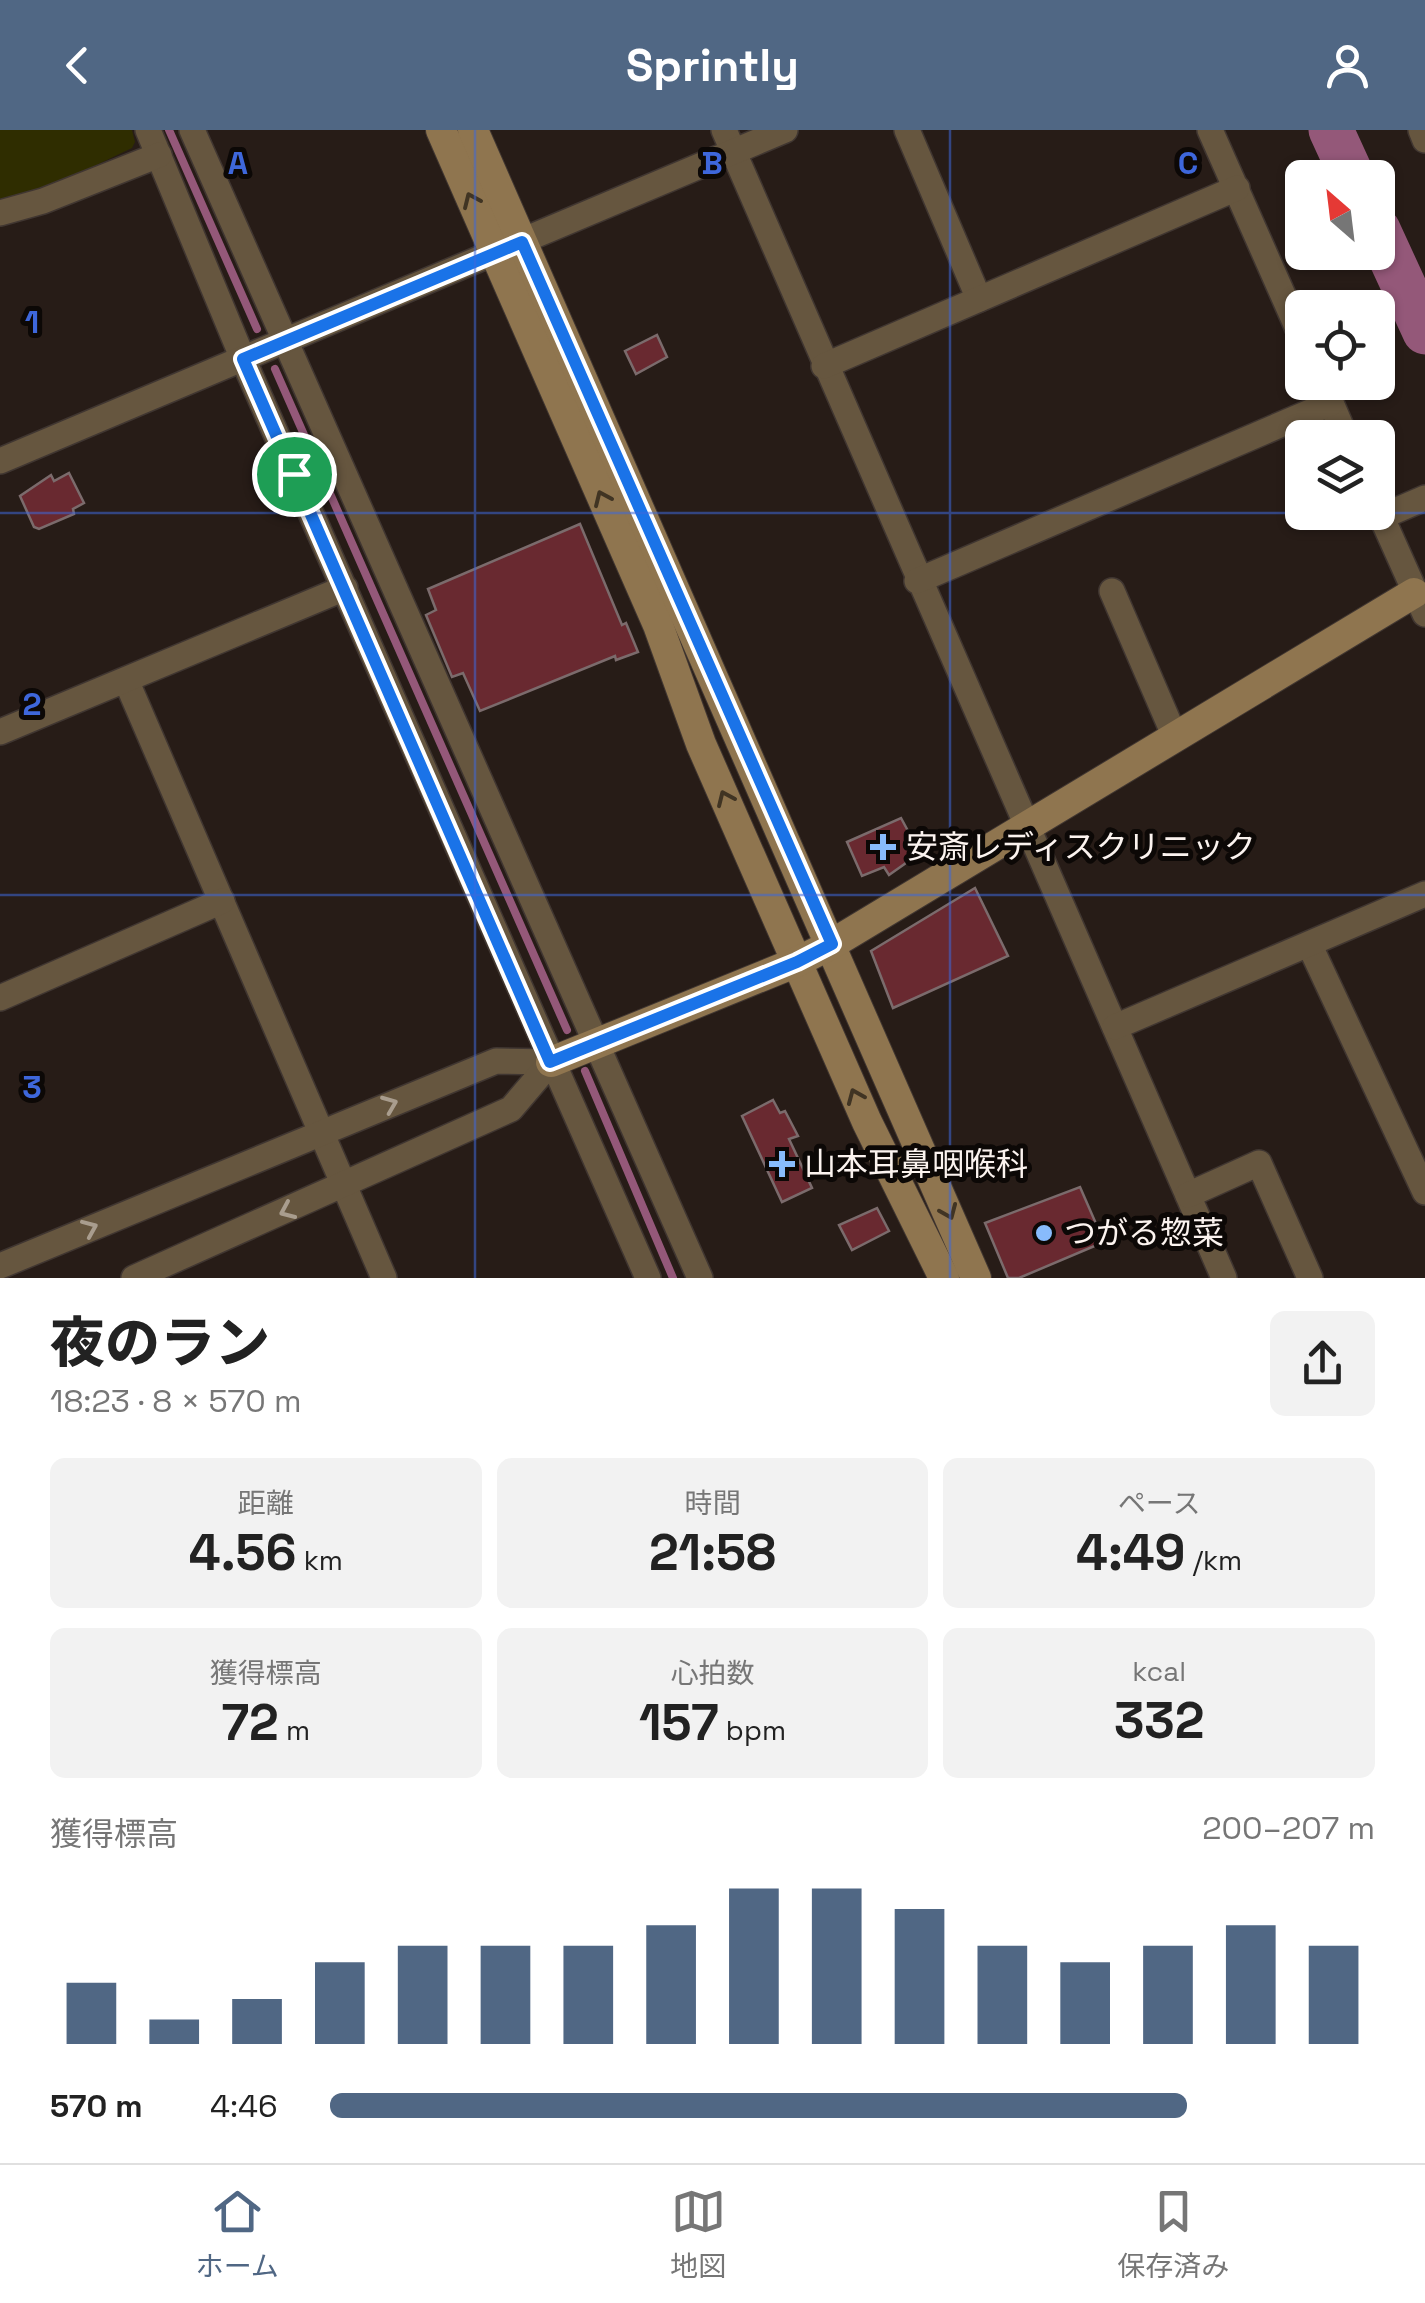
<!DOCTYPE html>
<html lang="ja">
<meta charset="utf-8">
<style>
body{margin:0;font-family:"Space Grotesk","Noto Sans JP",sans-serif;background:#f2f2f2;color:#222;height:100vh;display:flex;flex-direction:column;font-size:38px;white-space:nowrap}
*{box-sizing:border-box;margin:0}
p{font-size:32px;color:#767676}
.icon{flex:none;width:55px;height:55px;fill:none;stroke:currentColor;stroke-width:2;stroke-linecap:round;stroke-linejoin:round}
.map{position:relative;height:1148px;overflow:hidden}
.details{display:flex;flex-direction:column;background:#fff;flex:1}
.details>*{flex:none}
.needle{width:65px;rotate:332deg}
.controls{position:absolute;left:1285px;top:30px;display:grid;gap:20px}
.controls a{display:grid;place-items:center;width:110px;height:110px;border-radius:15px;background:#fff;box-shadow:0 2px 8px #0004;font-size:50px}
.pin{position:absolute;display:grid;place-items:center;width:85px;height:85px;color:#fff;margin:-42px;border:5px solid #fff;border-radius:50%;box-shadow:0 2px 10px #0007}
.round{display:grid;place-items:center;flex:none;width:105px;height:105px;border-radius:15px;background:#f2f2f2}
.head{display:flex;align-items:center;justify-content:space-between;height:170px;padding:0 50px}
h1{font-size:55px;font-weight:800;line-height:75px}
.figures{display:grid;grid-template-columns:repeat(3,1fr);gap:15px;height:170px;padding:10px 50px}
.figures div{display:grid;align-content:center;border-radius:15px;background:#f2f2f2;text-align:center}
.figures b{font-size:50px;font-weight:800}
.figures small{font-size:28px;font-weight:400}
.figures p{font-size:28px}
.chart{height:280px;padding:20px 50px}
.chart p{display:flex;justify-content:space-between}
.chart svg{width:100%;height:180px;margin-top:10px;stroke:#506784;stroke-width:6}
ul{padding:0 50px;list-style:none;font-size:32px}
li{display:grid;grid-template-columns:160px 120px 1fr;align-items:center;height:75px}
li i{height:25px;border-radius:12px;background:#506784}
header{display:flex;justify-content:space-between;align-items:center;height:130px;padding:0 50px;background:#506784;color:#fff;font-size:45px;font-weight:800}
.menu{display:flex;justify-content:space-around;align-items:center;height:140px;border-top:2px solid #e0e0e0;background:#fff;font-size:28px;color:#767676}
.menu a{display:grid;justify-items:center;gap:5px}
.menu .current{color:#506784}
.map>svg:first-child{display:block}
</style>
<header><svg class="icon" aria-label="back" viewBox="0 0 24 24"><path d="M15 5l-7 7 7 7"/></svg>Sprintly<svg class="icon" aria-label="person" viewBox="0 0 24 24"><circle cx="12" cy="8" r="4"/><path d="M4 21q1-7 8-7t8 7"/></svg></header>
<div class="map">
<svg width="1425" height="1148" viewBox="0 0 1425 1148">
<rect width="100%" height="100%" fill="#271c17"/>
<!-- green -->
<polygon fill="#2f2d00" points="0,0 132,0 135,12 132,18 40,62 0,71"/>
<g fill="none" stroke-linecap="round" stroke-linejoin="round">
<!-- stream -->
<g stroke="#945879" stroke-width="8">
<polyline points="169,0 257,199"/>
<polyline points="275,239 567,900"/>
<polyline points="585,941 673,1148"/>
</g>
<!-- river -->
<g stroke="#945879" stroke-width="45">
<polyline points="1331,0 1353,48"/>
<polyline points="1378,100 1425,202"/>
</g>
</g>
<!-- building -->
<g fill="#692930" stroke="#7b6b6c" stroke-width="2.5">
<polygon points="657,205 667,227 636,244 625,221"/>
<polygon points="69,343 84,373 73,379 74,384 39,399 34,397 20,366 51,345 54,351"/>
<polygon points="580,394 622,495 626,493 638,522 616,530 615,526 480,581 463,543 452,547 426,485 436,480 428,459"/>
<polygon points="901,688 920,723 889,745 884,737 862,746 847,712"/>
<polygon points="975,758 1008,826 893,878 871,821"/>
<polygon points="773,970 780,983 785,981 798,1006 789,1009 812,1058 782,1072 742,986"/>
<polygon points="1080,1057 1104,1112 1019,1148 1008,1148 985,1093"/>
<polygon points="877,1078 889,1101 852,1120 839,1095"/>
</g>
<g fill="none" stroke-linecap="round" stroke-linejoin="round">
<!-- street casing -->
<g stroke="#403631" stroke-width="28">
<g id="street">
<polyline points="148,0 243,229 648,1148"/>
<polyline points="192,0 700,1148"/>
<polyline points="724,0 1224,1148"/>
<polyline points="907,0 979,169"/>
<polyline points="1210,0 1302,208"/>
<polyline points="1421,0 1425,10"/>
<polyline points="0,83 43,71 159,25"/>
<polyline points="824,236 1237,58"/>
<polyline points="1322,252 1346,308"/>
<polyline points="0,331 785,0"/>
<polyline points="1378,379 1425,484"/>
<polyline points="1381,387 1425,368"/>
<polyline points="917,451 1331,273"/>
<polyline points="1112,461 1175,607"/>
<polyline points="126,550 384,1148"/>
<polyline points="0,602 345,458"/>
<polyline points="1310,816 1425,1062"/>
<polyline points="0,868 222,771"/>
<polyline points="1115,897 1425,764"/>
<polyline points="1188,1065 1259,1033 1310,1148"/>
<polyline points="0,1136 496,931 551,932"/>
<polyline points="134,1148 511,979 551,932"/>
</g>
</g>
<!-- secondary casing -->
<g stroke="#403631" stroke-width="32">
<g id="secondary">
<polyline points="441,0 658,495 701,614 867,992 944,1148"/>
<polyline points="473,0 976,1148"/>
<polyline points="551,932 797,832 832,814 1414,463"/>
</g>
</g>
<!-- street -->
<use href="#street" stroke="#66563f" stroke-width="25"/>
<!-- secondary -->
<use href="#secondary" stroke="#8f754f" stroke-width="30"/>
</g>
<!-- one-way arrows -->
<defs><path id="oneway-chevron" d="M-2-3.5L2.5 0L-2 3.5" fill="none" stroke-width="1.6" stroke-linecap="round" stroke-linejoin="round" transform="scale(2.5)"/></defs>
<g stroke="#403423">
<use href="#oneway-chevron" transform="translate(471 70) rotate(-114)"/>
<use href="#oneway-chevron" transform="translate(602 368) rotate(-114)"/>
<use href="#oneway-chevron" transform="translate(725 668) rotate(-114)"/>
<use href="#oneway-chevron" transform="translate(855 966) rotate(-113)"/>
<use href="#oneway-chevron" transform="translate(949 1082) rotate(67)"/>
</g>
<g stroke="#a99d8e">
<use href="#oneway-chevron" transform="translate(390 974) rotate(-22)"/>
<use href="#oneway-chevron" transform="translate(287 1081) rotate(156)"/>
<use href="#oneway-chevron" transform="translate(90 1098) rotate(-23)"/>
</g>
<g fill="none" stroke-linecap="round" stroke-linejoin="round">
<!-- route casing -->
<g stroke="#fff" stroke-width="20">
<polygon id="route" points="522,112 832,814 797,832 550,932 243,229"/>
</g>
<!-- route -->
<use href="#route" stroke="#1a73e8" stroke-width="12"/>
</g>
<!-- grid -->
<path fill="none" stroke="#3e67db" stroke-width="2.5" stroke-opacity="0.55" d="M 475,0 L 475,1148M 950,0 L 950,1148M 0,383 L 1425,383M 0,765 L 1425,765"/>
<!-- markers -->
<g fill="#88bbfc" stroke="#0c0806" stroke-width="4">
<path d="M878 702h10v10h10v10h-10v10h-10v-10h-10v-10h10z"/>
<path d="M777 1019h10v10h10v10h-10v10h-10v-10h-10v-10h10z"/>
<circle cx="1044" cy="1103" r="10"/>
</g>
<g text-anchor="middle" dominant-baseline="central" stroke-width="10" stroke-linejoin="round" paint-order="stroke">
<!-- poi labels -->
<g font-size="32" fill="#fbf3ef" stroke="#0c0806" text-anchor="start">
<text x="906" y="717">安斎レディスクリニック</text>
<text x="804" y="1034">山本耳鼻咽喉科</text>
<text x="1064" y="1103">つがる惣菜</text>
</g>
</g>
<g font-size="32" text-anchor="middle" font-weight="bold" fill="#3e67db" stroke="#0c0806" stroke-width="10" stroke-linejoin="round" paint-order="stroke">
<text x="238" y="44">A</text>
<text x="712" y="44">B</text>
<text x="1188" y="44">C</text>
<text x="32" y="203">1</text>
<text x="32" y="585">2</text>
<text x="32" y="968">3</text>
</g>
</svg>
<div class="controls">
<a><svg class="needle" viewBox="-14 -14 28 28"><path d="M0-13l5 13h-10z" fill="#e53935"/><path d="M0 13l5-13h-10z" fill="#767676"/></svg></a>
<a><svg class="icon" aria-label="locate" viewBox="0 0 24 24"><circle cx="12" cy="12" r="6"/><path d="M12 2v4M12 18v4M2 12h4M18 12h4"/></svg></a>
<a><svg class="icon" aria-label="layers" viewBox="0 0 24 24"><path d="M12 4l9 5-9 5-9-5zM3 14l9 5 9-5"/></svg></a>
</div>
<div class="pin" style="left:294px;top:344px;background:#1e9e55"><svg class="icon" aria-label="arrive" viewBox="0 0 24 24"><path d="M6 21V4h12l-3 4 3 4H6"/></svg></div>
</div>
<section class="details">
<div class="head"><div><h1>夜のラン</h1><p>18:23 · 8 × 570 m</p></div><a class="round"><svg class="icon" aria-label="share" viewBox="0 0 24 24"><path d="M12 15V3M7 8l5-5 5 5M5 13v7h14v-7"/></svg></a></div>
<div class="figures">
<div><p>距離</p><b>4.56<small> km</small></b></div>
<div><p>時間</p><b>21:58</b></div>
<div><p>ペース</p><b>4:49<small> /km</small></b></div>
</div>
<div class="figures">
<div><p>獲得標高</p><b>72<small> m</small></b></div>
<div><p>心拍数</p><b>157<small> bpm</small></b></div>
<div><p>kcal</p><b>332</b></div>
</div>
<div class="chart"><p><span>獲得標高</span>200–207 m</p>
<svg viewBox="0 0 160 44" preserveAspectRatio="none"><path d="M5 44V29M15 44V38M25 44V33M35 44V24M45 44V20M55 44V20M65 44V20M75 44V15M85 44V6M95 44V6M105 44V11M115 44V20M125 44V24M135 44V20M145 44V15M155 44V20"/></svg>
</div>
<ul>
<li><b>570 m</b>4:46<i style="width:82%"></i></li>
</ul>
</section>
<nav class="menu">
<a class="current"><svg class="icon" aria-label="home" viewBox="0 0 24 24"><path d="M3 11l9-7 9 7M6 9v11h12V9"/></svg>ホーム</a>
<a><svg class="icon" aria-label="map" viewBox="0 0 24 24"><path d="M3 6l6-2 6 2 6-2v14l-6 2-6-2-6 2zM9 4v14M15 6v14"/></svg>地図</a>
<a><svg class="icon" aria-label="saved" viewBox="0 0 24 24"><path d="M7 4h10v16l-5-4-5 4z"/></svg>保存済み</a>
</nav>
